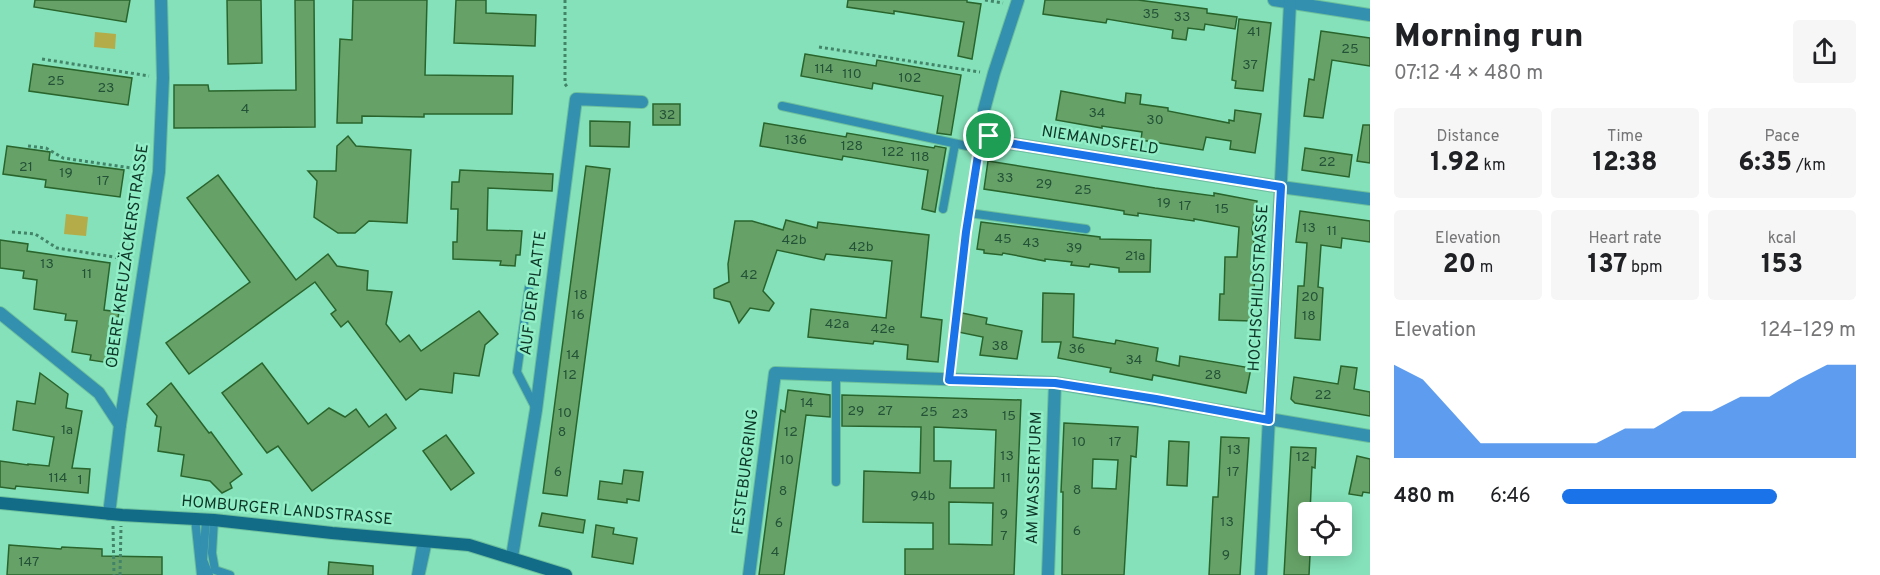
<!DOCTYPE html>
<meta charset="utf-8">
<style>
body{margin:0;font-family:Overpass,sans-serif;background:#f6f6f6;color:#202124;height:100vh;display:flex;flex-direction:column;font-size:22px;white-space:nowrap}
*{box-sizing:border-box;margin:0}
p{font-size:20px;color:#757577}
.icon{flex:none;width:33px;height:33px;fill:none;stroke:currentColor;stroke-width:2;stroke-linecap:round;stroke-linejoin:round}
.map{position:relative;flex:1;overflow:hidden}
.drawer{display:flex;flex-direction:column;background:#fff;width:510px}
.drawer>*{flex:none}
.controls{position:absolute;left:1298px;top:502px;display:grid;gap:12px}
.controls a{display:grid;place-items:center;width:54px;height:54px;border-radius:6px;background:#fff;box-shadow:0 3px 15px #0003;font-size:30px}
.pin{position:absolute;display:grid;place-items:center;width:51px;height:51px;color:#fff;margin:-26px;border:3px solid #fff;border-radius:50%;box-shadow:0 2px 6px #0007}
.round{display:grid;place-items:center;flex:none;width:63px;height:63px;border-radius:6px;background:#f6f6f6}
.overview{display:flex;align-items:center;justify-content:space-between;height:102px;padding:0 24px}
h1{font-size:33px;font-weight:800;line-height:45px}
.figures{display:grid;grid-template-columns:repeat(3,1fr);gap:9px;height:102px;padding:6px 24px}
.figures div{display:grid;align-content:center;border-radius:6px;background:#f6f6f6;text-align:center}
.figures b{font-size:26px;font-weight:800}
.figures small{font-size:16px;font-weight:400}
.figures p{font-size:16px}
.chart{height:168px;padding:12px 24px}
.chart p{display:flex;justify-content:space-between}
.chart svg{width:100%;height:108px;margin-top:6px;fill:#1a73e8;opacity:.7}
ul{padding:0 24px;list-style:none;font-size:20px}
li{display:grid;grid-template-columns:96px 72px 1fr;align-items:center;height:45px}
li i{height:15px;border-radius:8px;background:#1a73e8}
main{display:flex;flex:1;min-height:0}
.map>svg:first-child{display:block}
</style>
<main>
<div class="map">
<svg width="1370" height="575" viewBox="0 0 1370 575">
<rect width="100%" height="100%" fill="#84e1b9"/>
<!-- green -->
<g fill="#b4ac48">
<polygon points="95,32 116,34 115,49 94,47"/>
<polygon points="66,214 88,217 86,236 64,234"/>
</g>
<!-- building -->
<g fill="#66a267" stroke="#29642c" stroke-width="1.5" fill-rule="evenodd">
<polygon points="35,0 130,0 126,22 34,7"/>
<polygon points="227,0 261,0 262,63 228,64"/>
<polygon points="295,0 314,0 315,127 174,128 174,85 208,85 209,91 296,90"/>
<polygon points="353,0 427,0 425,75 513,76 512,114 424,114 424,117 362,116 362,123 337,123 340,39 352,40"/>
<polygon points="456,0 486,0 486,13 536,15 535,46 454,43"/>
<polygon points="848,0 967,0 967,2 981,4 972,59 958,56 964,22 894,11 894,14 847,7"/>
<polygon points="1045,0 1138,0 1207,9 1207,13 1237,17 1235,29 1205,24 1204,30 1188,28 1186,40 1172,38 1173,30 1107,19 1106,23 1043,14"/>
<polygon points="1239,19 1271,23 1263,91 1235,88 1236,81 1232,80"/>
<polygon points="1321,31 1370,38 1370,66 1332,60 1323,118 1304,116 1309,79 1314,80"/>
<polygon points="805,54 876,66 877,60 961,75 951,135 937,133 943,96 873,83 872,89 801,76"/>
<polygon points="33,64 132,78 128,105 29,91"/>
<polygon points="1061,91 1125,103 1126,93 1141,95 1140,104 1168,108 1168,111 1229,123 1229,120 1234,121 1235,110 1261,114 1255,153 1230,149 1231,141 1206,137 1203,150 1141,140 1142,132 1102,126 1102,128 1056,120"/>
<rect x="653" y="104" width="27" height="21"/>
<polygon points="590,121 630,122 629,147 590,146"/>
<polygon points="764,123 846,137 847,133 934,148 935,146 946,148 935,212 922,209 928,170 843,156 842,160 760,146"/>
<polygon points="1363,125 1370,125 1370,163 1357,161"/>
<polygon points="348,136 356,146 411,150 407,223 369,221 355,233 338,233 314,217 317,181 308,171 336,171 337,146"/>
<polygon points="7,146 50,152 49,160 124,170 120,197 45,187 46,180 3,174"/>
<polygon points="1305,148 1352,155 1349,177 1302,170"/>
<polygon points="988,161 1155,188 1214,196 1214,193 1257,201 1252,229 1256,258 1252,321 1219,320 1220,294 1224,294 1225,257 1237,257 1239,227 1194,219 1194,221 1138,213 1138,216 1124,214 1124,211 1100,207 984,189"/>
<polygon points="586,166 610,169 567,496 543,493"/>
<polygon points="460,170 553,174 552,191 488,188 487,230 522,231 520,255 516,255 515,266 500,265 501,261 453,259 453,242 457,242 458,209 451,209 452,182 459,182"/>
<polygon points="218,175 296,280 328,254 337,266 368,271 367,290 392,292 386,324 400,342 409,335 421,351 479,311 498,334 485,345 479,376 454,373 452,393 420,389 406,400 348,321 341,327 331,314 336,310 315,282 189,374 166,343 250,282 187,198"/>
<polygon points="1300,211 1370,221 1370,242 1342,238 1341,248 1321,245 1318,287 1323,288 1320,340 1295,338 1298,286 1304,286 1307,243 1296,242"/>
<polygon points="786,220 817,228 818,222 929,235 921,317 942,320 938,362 907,359 908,345 874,341 873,344 808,337 811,309 886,318 892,261 826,254 824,260 777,250 763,291 774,303 769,311 750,308 739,323 730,302 714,298 714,289 729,282 728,264 735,221 752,221 783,230"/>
<polygon points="981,222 1100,237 1100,239 1151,240 1150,272 1119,272 1119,268 1090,264 1089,267 1071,265 1072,262 1045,259 1045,261 1003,253 1002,255 984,253 984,250 977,249"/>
<polygon points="0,240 28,244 27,251 110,263 104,310 119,312 110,363 90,360 91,355 72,352 77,321 65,320 66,314 34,309 37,280 23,278 24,271 0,268"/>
<polygon points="1043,293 1074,294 1073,337 1115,344 1116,340 1158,348 1156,361 1179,366 1180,356 1251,368 1246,393 1153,375 1152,380 1110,372 1111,368 1058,358 1061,342 1042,342"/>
<polygon points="962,313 987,318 986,324 1022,331 1017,359 980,355 983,337 958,332"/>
<polygon points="262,363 308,424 329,408 345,417 356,409 369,427 386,414 396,428 312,491 278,446 267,453 222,393"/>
<polygon points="1341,366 1357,368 1354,389 1370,392 1370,416 1295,403 1291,399 1294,377 1338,384"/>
<polygon points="40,373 68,394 66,408 82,411 72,468 90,469 88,493 16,486 15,489 0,487 0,461 28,465 28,464 49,466 54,437 13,430 17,401 35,404"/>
<polygon points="171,383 209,433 211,432 242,474 230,483 232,488 222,493 210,481 181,476 184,455 158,451 161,427 155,426 157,416 147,404"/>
<polygon points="788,390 830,395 830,417 806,415 784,575 759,575 781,410 785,412"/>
<path d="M 842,395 L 1021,400 L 1014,575 L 905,575 L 905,549 L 933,549 L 933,523 L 863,522 L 864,471 L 920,473 L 921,427 L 842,426 ZM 934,427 L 996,430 L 994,488 L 950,488 L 951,461 L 934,461 ZM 949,502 L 993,503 L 992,545 L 949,544 Z"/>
<path d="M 1064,423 L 1138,427 L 1136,457 L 1131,456 L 1124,575 L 1062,575 L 1063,492 L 1061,492 ZM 1093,459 L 1118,460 L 1116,489 L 1092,488 Z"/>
<polygon points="446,435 474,473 451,490 423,451"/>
<polygon points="1221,437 1249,438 1240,575 1209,575 1213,497 1218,497"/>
<polygon points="1169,441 1189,442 1187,486 1167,485"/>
<polygon points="1291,447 1316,448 1315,468 1312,467 1310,513 1308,513 1308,526 1306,526 1305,555 1310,555 1309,575 1284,575"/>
<polygon points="1357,456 1370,459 1370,493 1363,492 1362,496 1349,494"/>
<polygon points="624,470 643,472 639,501 627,499 627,503 598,499 600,481 622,484"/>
<polygon points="542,513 585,520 583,533 539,526"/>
<polygon points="596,525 614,528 613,534 637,538 633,564 592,557"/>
<polygon points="9,545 61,549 62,547 102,549 102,556 162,557 162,575 7,575"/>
<polygon points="329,562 373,566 373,575 328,575"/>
</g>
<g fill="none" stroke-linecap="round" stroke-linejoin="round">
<!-- lane casing -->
<g stroke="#6cbf9c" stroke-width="10">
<g id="lane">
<polyline points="782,106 967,146 989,136"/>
<polyline points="988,136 978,155 969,213 1086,229"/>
<polyline points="943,209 955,144"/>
<polyline points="529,287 517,372 536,409"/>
<polyline points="836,482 836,375"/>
<polyline points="195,518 201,575"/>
<polyline points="206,520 203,560 209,575"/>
<polyline points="214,520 212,553 215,570 230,575"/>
<polyline points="421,573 428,541"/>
<polyline points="416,575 422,540"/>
</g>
</g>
<!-- street casing -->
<g stroke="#6cbf9c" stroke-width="14">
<g id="street">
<polyline points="1018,0 994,73 984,110 989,136 996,141 1281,187 1370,199"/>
<polyline points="1274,0 1370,15"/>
<polyline points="0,313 99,393 120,425"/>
<polyline points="109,514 120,425 159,172 163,78 161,0"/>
<polyline points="512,557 536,410 576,99 642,102"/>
<polyline points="749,575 775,373 1055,383 1370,436"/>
<polyline points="1048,575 1055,383"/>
<polyline points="1261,575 1290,3"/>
</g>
</g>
<!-- secondary casing -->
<g stroke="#6cbf9c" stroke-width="14">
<polyline id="secondary" points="0,503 122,515 214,520 332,533 469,545 566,575"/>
</g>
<!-- path -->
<g stroke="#438469" stroke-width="3" stroke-dasharray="3 3" stroke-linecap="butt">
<polyline points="565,0 565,84 568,88"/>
<polyline points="985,0 1003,3"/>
<polyline points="819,47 980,72"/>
<polyline points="42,59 149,76"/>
<polyline points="28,146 46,148 63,158 145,170"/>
<polyline points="12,232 35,234 57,248 133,260"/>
<polyline points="950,366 968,224"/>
<polyline points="113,526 114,575"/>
<polyline points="120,575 121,526"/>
</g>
<!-- lane -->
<use href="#lane" stroke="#3390af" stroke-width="8"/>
<!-- street -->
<use href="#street" stroke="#3390af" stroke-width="12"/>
<!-- secondary -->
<use href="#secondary" stroke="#126c87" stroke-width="12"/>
</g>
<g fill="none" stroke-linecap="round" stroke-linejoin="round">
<!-- route casing -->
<g stroke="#fff" stroke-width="12">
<polygon id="route" points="989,136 996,141 1281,187 1269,420 1156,399 1055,383 949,380 966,232 978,155"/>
</g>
<!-- route -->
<use href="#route" stroke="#1a73e8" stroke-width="8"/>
</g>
<g text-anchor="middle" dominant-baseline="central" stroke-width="5" stroke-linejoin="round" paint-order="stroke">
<!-- number labels -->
<g font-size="14" fill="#245238">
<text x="1151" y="14">35</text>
<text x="1182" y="17">33</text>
<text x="1254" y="32">41</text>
<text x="1350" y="49">25</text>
<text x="1250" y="65">37</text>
<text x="824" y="69">114</text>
<text x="852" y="74">110</text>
<text x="910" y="78">102</text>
<text x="56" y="81">25</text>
<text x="106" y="88">23</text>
<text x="245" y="109">4</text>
<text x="1097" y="113">34</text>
<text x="667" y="115">32</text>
<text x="1155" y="120">30</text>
<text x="796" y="140">136</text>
<text x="852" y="146">128</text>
<text x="893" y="152">122</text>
<text x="920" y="157">118</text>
<text x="1327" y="162">22</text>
<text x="26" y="167">21</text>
<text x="66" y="173">19</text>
<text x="1005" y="178">33</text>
<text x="103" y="181">17</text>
<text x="1044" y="184">29</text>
<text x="1083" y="190">25</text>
<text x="1164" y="203">19</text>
<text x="1185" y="206">17</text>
<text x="1222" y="209">15</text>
<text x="1309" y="228">13</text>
<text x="1332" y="231">11</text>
<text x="1003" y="239">45</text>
<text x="794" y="240">42b</text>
<text x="1031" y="243">43</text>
<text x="861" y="247">42b</text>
<text x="1074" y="248">39</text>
<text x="1135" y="256">21a</text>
<text x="47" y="264">13</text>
<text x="87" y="274">11</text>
<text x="749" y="275">42</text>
<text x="581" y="295">18</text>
<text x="1310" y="297">20</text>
<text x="578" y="315">16</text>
<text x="1309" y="316">18</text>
<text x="837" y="324">42a</text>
<text x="883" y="329">42e</text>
<text x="1000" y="346">38</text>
<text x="1077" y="349">36</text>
<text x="573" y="355">14</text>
<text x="1134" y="360">34</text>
<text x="570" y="375">12</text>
<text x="1213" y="375">28</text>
<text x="1323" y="395">22</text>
<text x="807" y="403">14</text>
<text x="856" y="411">29</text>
<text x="885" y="411">27</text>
<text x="929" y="412">25</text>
<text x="565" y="413">10</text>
<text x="960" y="414">23</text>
<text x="1009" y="416">15</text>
<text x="67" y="430">1a</text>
<text x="562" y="432">8</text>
<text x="791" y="432">12</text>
<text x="1079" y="442">10</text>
<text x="1115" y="442">17</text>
<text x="1234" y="450">13</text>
<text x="1007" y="456">13</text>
<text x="1303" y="457">12</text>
<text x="787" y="460">10</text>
<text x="558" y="472">6</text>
<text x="1233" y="472">17</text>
<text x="58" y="478">114</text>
<text x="1006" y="478">11</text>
<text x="80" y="480">1</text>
<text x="1077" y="490">8</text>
<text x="783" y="491">8</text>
<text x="923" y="496">94b</text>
<text x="1004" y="514">9</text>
<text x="1227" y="522">13</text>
<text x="779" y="523">6</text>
<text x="1077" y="531">6</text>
<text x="1004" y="536">7</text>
<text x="775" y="552">4</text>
<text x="1226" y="555">9</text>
<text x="29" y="562">147</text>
</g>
<!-- street labels -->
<g font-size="16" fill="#0e3728" stroke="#91eec6">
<text transform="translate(1100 141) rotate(9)">NIEMANDSFELD</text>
<text transform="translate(128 256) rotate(-82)">OBERE KREUZÄCKERSTRASSE</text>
<text transform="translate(1259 288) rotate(-87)">HOCHSCHILDSTRASSE</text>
<text transform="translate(534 293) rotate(-83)">AUF DER PLATTE</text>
<text transform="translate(746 472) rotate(-83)">FESTEBURGRING</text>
<text transform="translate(1035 478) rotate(-88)">AM WASSERTURM</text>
<text transform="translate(287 511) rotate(5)">HOMBURGER LANDSTRASSE</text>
</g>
</g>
</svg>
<div class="controls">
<a><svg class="icon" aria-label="locate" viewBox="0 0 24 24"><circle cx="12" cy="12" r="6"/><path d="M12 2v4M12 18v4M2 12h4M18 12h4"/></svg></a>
</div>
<div class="pin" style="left:989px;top:136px;background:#1e9e55"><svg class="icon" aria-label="arrive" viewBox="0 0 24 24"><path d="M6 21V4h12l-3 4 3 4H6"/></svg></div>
</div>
<section class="drawer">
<div class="overview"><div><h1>Morning run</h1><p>07:12 · 4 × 480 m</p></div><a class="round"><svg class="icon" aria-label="share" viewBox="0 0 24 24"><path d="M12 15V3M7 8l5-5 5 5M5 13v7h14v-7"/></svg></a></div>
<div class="figures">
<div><p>Distance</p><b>1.92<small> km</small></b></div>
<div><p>Time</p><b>12:38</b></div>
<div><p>Pace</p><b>6:35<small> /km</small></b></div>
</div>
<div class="figures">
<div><p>Elevation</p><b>20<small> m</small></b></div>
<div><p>Heart rate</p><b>137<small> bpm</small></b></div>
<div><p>kcal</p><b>153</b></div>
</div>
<div class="chart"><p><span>Elevation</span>124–129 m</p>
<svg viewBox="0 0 160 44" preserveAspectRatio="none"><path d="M0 44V6L10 12L20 25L30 38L40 38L50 38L60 38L70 38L80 32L90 32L100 25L110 25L120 19L130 19L140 12L150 6L160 6V44z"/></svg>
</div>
<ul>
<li><b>480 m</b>6:46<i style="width:73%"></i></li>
</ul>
</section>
</main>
